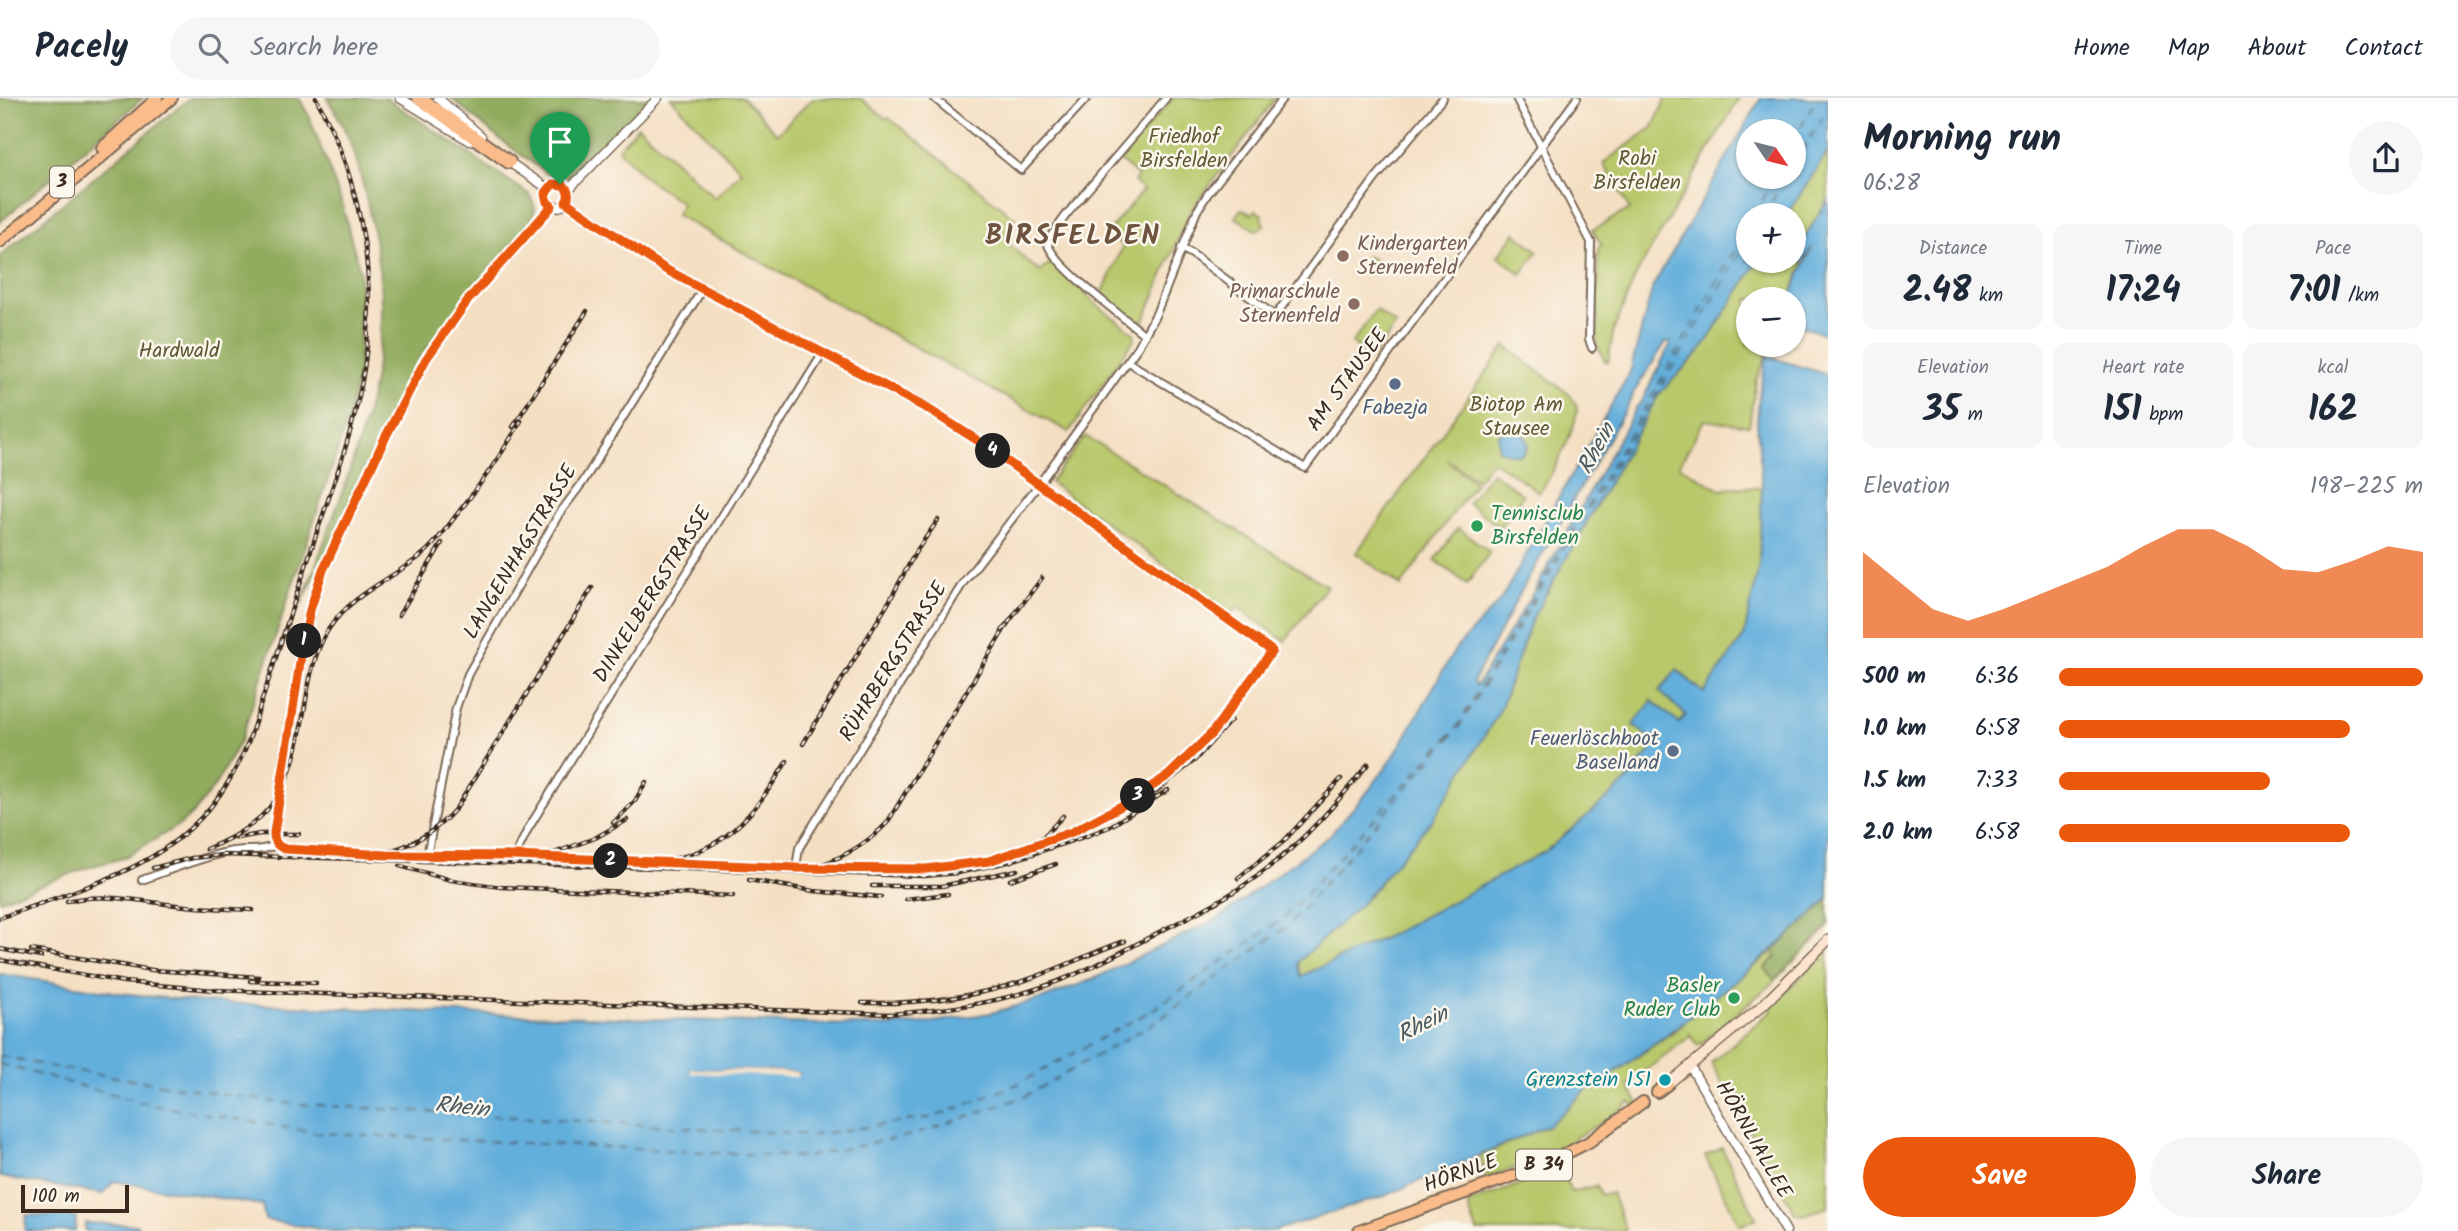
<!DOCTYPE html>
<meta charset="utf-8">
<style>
body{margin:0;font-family:Kalam,sans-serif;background:#f6f6f7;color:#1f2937;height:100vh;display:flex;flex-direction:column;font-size:26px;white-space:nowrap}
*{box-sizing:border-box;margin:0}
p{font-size:23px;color:#747a83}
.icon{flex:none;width:38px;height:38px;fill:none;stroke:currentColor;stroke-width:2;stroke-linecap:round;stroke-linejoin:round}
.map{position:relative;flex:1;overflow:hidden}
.drawer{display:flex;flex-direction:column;background:#fff;width:630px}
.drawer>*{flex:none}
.needle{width:46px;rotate:125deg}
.fabs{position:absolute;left:1736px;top:21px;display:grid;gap:14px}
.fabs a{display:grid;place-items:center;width:70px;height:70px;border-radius:50%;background:#fff;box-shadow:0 2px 5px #0004;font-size:35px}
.scale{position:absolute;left:21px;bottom:18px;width:108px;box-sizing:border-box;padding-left:7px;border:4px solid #3b2a1e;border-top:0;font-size:19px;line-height:24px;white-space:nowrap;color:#3b2a1e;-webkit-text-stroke:5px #fbf7ec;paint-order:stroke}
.pin{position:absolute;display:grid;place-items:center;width:60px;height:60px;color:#fff;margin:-72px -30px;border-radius:50% 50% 50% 0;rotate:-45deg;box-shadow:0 0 7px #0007}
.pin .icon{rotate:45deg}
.km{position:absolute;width:35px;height:35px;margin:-18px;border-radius:50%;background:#222;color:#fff;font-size:19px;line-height:35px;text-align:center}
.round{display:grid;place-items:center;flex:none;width:74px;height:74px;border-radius:37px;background:#f6f6f7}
.headline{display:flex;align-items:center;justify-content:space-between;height:119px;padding:0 35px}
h1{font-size:38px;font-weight:700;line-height:52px}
.figures{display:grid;grid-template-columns:repeat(3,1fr);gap:10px;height:119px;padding:7px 35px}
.figures div{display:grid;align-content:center;border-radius:14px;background:#f6f6f7;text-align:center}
.figures b{font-size:35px;font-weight:700}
.figures small{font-size:19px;font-weight:400}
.figures p{font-size:19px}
.chart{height:196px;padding:14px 35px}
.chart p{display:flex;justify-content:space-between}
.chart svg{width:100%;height:126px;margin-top:7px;fill:#ea580c;opacity:.7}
.cta{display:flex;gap:14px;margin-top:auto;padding:14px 35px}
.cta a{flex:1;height:80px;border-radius:42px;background:#ea580c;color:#fff;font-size:28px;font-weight:700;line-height:80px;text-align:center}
.cta a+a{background:#f6f6f7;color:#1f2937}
ul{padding:0 35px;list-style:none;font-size:23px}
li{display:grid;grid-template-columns:112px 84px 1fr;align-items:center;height:52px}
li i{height:18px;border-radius:9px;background:#ea580c}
header{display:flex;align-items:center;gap:42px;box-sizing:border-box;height:98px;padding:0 35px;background:#fff;border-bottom:2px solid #e0e1e3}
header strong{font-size:33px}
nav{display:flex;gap:38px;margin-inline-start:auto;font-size:24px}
.search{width:490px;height:63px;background:#f6f6f7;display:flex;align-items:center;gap:18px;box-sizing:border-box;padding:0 24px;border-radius:38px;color:#747a83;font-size:26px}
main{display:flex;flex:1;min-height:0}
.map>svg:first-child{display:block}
</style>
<header>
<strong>Pacely</strong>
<div class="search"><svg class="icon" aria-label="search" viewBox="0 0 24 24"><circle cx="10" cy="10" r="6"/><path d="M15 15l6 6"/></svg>Search here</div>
<nav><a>Home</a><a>Map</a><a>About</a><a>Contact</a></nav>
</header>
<main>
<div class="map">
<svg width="1828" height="1133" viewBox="0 0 1828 1133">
<rect width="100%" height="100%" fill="#fbf7ec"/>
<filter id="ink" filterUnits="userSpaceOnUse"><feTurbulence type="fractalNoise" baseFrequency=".0143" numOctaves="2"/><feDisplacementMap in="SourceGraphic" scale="14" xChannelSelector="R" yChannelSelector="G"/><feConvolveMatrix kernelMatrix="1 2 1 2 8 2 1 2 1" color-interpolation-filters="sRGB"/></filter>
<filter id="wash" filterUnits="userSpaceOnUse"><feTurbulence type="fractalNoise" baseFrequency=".00686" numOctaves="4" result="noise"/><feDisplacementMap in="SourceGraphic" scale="28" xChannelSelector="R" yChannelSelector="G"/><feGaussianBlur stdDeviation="1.57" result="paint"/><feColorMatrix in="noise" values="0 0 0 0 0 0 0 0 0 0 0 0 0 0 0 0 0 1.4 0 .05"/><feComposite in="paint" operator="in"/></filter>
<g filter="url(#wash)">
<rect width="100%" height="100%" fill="#f4dfc3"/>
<!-- green -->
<g fill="#b8c86b" stroke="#7a7944" stroke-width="2">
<polygon points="671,0 743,0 777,36 813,0 860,0 886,21 889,20 1015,120 1005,143 1040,174 1052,163 1097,207 1134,235 1135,240 1069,334 676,117 682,105 647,81 618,51 638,28 715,100 741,73"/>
<polygon points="1173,0 1276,0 1190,113 1143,225 1140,228 1102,196 1123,148 1108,134 1143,92 1134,84 1138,78 1119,62"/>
<polygon points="1666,0 1739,0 1636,177 1614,231 1608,264 1605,263 1597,247 1598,150 1602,147 1592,132 1630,111 1603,65 1653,29"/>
<polygon points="1827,55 1828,102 1795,155 1803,167 1789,201 1748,201 1748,247 1771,247 1756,282 1749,328 1704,322 1679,368 1721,392 1735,389 1762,390 1759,468 1744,538 1704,595 1677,572 1686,617 1679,626 1652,603 1657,645 1624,686 1546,754 1388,838 1300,879 1298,864 1362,805 1433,721 1499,614 1532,521 1659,296 1702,251 1758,163 1794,163 1794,117 1787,117"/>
<polygon points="1241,111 1252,116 1255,112 1262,117 1262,124 1265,127 1257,133 1235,119"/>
<polygon points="1515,135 1538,153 1521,176 1498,158"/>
<circle cx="1368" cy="167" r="8"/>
<polygon points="1376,212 1396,227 1372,260 1352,245"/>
<path d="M 1505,248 L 1570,297 C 1573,302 1577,306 1577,312 C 1576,330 1551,381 1539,394 L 1497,365 L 1491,364 L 1477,382 L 1446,361 L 1475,385 L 1401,488 L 1356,455 Z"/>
<polygon points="1085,338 1327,488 1285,543 1237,509 1232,516 1050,384"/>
<polygon points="1492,374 1523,397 1500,429 1468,405"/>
<polygon points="1458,430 1490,454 1467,486 1435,462"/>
<polygon points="1828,850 1828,1109 1803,1117 1795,1115 1711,965 1772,912 1770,909 1819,861 1823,862 1823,856"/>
<polygon points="1773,854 1777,858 1765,870 1775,883 1698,948 1689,935 1690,938 1628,987 1639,1007 1636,1010 1630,1004 1608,1021 1578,1038 1565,1049 1540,1061 1486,1080 1480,1058 1549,1027 1592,987 1597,987 1683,927 1682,925 1690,918"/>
<polygon points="1722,1050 1756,1120 1740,1128 1705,1058"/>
<polygon points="1560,1068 1571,1094 1596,1088 1601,1097 1612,1095 1626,1133 1477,1133 1467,1106 1537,1080"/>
</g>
<!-- forest -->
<g fill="#92ac5f" stroke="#666b3e" stroke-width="2">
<polygon points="0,0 143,0 0,124"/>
<polygon points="190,0 299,0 309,18 341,103 360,174 359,273 347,324 241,641 216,686 196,712 181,726 123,760 89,769 0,802 0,158"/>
<path d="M 327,0 L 386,0 L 530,97 L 535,110 L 532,123 L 474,190 L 420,260 L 300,509 C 333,416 381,312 381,213 C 382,177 376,143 368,108 C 358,64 352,38 327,0 Z"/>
<polygon points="451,0 650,0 571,80 546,75 497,39"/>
<polygon points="1828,801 1828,829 1775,882 1765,870 1777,859 1773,853"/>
</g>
<!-- water -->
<g fill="#64afdc" stroke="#506c7d" stroke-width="2" fill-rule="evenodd">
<path d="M 1761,0 L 1828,0 L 1828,53 L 1787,117 L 1748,117 L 1748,163 L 1758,163 L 1702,251 L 1659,296 L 1532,521 L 1499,614 L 1433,721 L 1362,805 L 1298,864 L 1301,878 L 1388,838 L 1546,753 L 1624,686 L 1657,645 L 1633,627 L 1652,603 L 1679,625 L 1686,617 L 1659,593 L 1677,572 L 1704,595 L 1744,538 L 1759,468 L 1762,390 L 1757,324 L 1759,295 L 1767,258 L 1828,277 L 1828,801 C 1757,870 1678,930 1597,987 L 1592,987 L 1549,1027 L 1385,1098 L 1273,1133 L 332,1133 L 265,1122 L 262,1107 L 114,1083 L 103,1096 L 0,1079 L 0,876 L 120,895 L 202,904 L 456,915 L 885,928 L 927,925 L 991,915 L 1044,900 L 1091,882 L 1219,820 L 1329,738 L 1369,692 L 1394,658 L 1456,550 L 1500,503 L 1630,274 L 1653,188 ZM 1748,33 L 1794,33 L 1794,79 L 1748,79 ZM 1666,244 L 1670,244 L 1670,247 L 1642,303 L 1637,308 L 1536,490 L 1477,587 L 1475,587 L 1473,584 L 1520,495 L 1633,298 L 1632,297 ZM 691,971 L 797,974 L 799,977 L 690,973 Z"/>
<polygon points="1828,102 1828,237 1794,226 1794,201 1789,201 1812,149 1802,164 1795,155"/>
<path d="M 1507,333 C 1518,333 1526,335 1528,347 L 1523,356 L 1516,357 L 1498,352 L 1498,336 Z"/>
<polygon points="26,1117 76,1119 75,1133 25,1133"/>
<polygon points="85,1125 138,1127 138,1133 85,1133"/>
</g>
<!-- pier -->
<polygon fill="#f4dfc3" points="691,971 797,974 799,977 796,979 691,975"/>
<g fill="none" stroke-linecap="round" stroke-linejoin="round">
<!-- ferry -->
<g stroke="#495960" stroke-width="2" stroke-dasharray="9 7" stroke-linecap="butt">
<polyline points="1794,43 1816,0"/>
<polyline points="1794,67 1828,10"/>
<polyline points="1754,117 1775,79"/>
<polyline points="1763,117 1787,79"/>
<polyline points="0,958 58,970 282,1005 813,1037 934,1019 1018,986 1152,912 1284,820 1457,629 1665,275 1748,129"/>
<polyline points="0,966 152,1007 320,1035 806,1059 916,1036 1024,999 1157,923 1289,827 1459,629 1748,142"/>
</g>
</g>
</g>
<g filter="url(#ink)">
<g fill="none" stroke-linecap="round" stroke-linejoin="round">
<!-- minor casing -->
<g stroke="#7c6958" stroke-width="10">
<g id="minor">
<polyline points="934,0 1021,72 1087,0"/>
<polyline points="1516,0 1591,144 1589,241 1592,250"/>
<polyline points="1181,150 1192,156 1275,218 1375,81 1443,0"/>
<path d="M 1145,237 C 1124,220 1056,169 1048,147 L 1050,139 L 1067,116 L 1166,0"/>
<polyline points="1128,264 1305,370 1577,0"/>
<polyline points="277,746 286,751 387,757 515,758 796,770 926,771 989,763 1072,734 1125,706 1169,677 1212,635 1272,553"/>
<polyline points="277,746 274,735 301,558 310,512 323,472 386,338 426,261 468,202 552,108"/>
<polyline points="427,758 456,610 468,576 559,416 583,384 702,192"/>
<polyline points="515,758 528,731 823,255"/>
<polyline points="796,770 799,750 963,485 1039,386 1138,249 1156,216 1197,113 1207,97 1283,0"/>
<path d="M 142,782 C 170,772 198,760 228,754 C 244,750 263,755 277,746"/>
</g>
</g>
<!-- tertiary casing -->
<g stroke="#7c6958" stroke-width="11">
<g id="tertiary">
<polyline points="400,0 470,43"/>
<polyline points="438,0 481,38"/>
<polyline points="506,62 547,90"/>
<circle cx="557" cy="97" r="12"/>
<polyline points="568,92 658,0"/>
<polyline points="567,104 665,171 928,311 980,344 1272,553"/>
<polyline points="1690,968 1786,1133"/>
</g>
</g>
<!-- secondary casing -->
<g stroke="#7c6958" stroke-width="12">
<polyline id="secondary" points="1668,986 1763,907 1828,842"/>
</g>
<!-- primary casing -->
<g stroke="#7c6958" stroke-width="14">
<g id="primary">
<polyline points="102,50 157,0"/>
<polyline points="0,144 172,0"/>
<polyline points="1657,994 1668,986"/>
<polyline points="1359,1133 1541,1068 1589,1044 1643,1004"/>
</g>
</g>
<!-- motorway casing -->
<g stroke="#7c6958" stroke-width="16">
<polyline id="motorway" points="419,0 509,64"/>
</g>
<!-- minor -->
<use href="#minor" stroke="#fff" stroke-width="6"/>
<!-- tertiary -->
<use href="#tertiary" stroke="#fff" stroke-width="8"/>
<!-- secondary -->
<use href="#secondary" stroke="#fde4d0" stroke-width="9"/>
<!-- primary -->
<use href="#primary" stroke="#f9bc8a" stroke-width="10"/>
<!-- motorway -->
<use href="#motorway" stroke="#f9bc8a" stroke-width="12"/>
<!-- rail casing -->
<g stroke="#3b2a1e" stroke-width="4.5">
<g id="rail">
<polyline points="513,329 587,213"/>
<polyline points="399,517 442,445"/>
<polyline points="1002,533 1042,480"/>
<polyline points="803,646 890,502 915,455 938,422"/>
<polyline points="1155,694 1195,662 1231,622"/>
<polyline points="613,725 635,703 646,684"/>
<polyline points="237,740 260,736 299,736"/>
<path d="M 206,751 C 284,720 293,679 306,602 C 310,578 315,553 328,532 C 352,495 391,482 423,456 C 437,444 447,429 458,415 C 481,386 502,356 521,323"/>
<polyline points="1022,754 1042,740 1063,718"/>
<path d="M 382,755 C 413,748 437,733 457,709 L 592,490"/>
<polyline points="535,762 595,740 627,722"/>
<path d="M 655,764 C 724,756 753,718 787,663"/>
<polyline points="400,768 451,782 501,789 733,798"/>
<polyline points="153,770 192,760 223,757 924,778 958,775 1008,764 1089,737 1109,729 1168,692"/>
<path d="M 807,771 C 837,763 865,748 887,725 L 1008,525"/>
<polyline points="1238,780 1283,744 1341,681"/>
<polyline points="749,782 814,793 881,799"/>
<polyline points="1010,782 1056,766"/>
<polyline points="872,788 942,788 1017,772"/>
<polyline points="906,801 948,796"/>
<path d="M 67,803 C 104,795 139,803 176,807 C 202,810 227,811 253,812"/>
<path d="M 0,820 C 110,779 201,763 249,642 C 271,575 293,507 315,440 C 332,390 351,340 361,288 C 380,191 364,87 316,0"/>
<polyline points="0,851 41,859"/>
<polyline points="31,852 152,872 259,879"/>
<path d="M 0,862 L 124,884 L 214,892 L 890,916 C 942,912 993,906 1042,889 C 1084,875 1124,853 1163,832 C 1197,815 1233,797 1264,773 C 1304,743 1337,705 1368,666"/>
<polyline points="250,883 316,885"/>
<path d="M 862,905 C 916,906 972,900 1023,883 C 1058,872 1090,855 1125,843"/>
</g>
</g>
<!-- rail -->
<use href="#rail" stroke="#fbf7ec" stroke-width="2" stroke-dasharray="5" stroke-linecap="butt"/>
</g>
</g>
<g fill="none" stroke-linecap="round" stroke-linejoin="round" filter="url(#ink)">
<!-- route casing -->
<g stroke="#fff" stroke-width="14">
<path id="route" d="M 553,86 L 563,87 C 569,92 570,98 566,104 L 665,171 L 928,311 L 980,344 L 1272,553 L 1212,635 L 1169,677 L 1125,706 L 1072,734 L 989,763 L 926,771 L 796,770 L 515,758 L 387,757 L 286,751 C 277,749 274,744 274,735 L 301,558 L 310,512 L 323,472 L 386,338 L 426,261 L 468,202 L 552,108 L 547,104 L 545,96 Z"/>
</g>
<!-- route -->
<use href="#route" stroke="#ea580c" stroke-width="9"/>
</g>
<!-- markers -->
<g fill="#8d6e63" stroke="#fbf7ec" stroke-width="2.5">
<circle cx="1343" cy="158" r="7"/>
<circle cx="1354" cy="206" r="7"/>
</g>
<g fill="#5c6f8a" stroke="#fbf7ec" stroke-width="2.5">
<circle cx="1395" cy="286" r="7"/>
<circle cx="1673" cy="653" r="7"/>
</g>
<g fill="#2e9e5b" stroke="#fbf7ec" stroke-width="2.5">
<circle cx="1477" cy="428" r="7"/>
<circle cx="1734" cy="900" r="7"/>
</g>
<circle fill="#0f9aa8" stroke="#fbf7ec" stroke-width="2.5" cx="1665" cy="982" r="7"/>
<g text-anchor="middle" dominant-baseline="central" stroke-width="5" stroke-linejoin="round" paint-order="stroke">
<!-- shield labels -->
<g fill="#fbf7ec" stroke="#75685c" stroke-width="2">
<rect x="50" y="68.5" width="24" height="31" rx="5"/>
<rect x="1516" y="1051.5" width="56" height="31" rx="5"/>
</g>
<g font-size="19" font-weight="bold" fill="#3b2a1e">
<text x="62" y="84">3</text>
<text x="1544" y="1067">B 34</text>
</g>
<!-- park labels -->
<g font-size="21" fill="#605935" stroke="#fbf7ec">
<text x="1184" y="39">Friedhof<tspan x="1184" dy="24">Birsfelden</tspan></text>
<text x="1637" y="61">Robi<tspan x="1637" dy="24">Birsfelden</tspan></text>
<text x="179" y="253">Hardwald</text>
<text x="1516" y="307">Biotop Am<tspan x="1516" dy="24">Stausee</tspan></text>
</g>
<!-- education labels -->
<g font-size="21" fill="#785e54" stroke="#fbf7ec" text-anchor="start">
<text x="1357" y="146">Kindergarten<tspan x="1357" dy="24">Sternenfeld</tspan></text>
<text x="1340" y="194" text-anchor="end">Primarschule<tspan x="1340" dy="24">Sternenfeld</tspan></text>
</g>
<!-- street labels -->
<g font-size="21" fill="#3b2a1e" stroke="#fbf7ec">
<text transform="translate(1348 282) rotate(-54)">AM STAUSEE</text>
<text transform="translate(521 454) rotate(-59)">LANGENHAGSTRASSE</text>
<text transform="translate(653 497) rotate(-58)">DINKELBERGSTRASSE</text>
<text transform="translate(894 564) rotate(-58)">RÜHRBERGSTRASSE</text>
<text transform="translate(1753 1042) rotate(60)">HÖRNLIALLEE</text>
<text transform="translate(1461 1076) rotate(-20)">HÖRNLE</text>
</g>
<!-- service labels -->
<g font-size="21" fill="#4e5e75" stroke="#fbf7ec">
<text x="1395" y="310">Fabezja</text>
<text x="1659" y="641" text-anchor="end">Feuerlöschboot<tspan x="1659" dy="24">Baselland</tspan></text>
</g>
<!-- leisure labels -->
<g font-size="21" fill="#27864d" stroke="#fbf7ec" text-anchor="start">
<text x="1491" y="416">Tennisclub<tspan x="1491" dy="24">Birsfelden</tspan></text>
<text x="1720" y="888" text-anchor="end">Basler<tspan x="1720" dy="24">Ruder Club</tspan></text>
</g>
<!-- culture labels -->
<g font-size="21" fill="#0d838f" stroke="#fbf7ec" text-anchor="end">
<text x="1651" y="982">Grenzstein 151</text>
</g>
<!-- water labels -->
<g font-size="23" font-style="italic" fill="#495960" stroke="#fbf7ec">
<text transform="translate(1597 351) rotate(-61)">Rhein</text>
<text transform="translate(1423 927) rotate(-27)">Rhein</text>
<text transform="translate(462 1010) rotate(6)">Rhein</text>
</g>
<!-- district labels -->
<g font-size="28" font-weight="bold" letter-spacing="2" fill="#6e5440" stroke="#fbf7ec">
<text x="1073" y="138">BIRSFELDEN</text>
</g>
</g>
</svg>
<div class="fabs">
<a><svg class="needle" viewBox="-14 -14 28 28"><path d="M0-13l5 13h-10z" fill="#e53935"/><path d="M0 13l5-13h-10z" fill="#747a83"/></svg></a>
<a>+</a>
<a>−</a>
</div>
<div class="scale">100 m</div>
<div class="pin" style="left:560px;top:86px;background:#1e9e55"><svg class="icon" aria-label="arrive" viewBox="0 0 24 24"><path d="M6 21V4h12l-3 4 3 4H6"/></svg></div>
<b class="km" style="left:304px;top:543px">1</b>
<b class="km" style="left:611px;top:763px">2</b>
<b class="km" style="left:1138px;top:698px">3</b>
<b class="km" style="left:993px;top:353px">4</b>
</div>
<section class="drawer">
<div class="headline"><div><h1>Morning run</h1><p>06:28</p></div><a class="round"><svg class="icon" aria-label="share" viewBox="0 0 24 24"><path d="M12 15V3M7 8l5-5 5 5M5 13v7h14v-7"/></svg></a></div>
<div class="figures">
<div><p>Distance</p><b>2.48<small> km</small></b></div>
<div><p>Time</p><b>17:24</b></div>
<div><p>Pace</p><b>7:01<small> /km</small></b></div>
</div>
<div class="figures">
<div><p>Elevation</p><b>35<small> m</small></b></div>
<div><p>Heart rate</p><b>151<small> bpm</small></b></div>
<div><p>kcal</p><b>162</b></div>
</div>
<div class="chart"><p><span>Elevation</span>198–225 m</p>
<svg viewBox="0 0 160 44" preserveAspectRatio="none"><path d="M0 44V14L10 24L20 34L30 38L40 34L50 29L60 24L70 19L80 12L90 6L100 6L110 12L120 20L130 21L140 17L150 12L160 14V44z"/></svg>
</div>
<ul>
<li><b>500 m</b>6:36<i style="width:100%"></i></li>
<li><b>1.0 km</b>6:58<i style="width:80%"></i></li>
<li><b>1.5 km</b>7:33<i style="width:58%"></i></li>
<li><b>2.0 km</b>6:58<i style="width:80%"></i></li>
</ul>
<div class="cta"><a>Save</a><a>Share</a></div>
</section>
</main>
